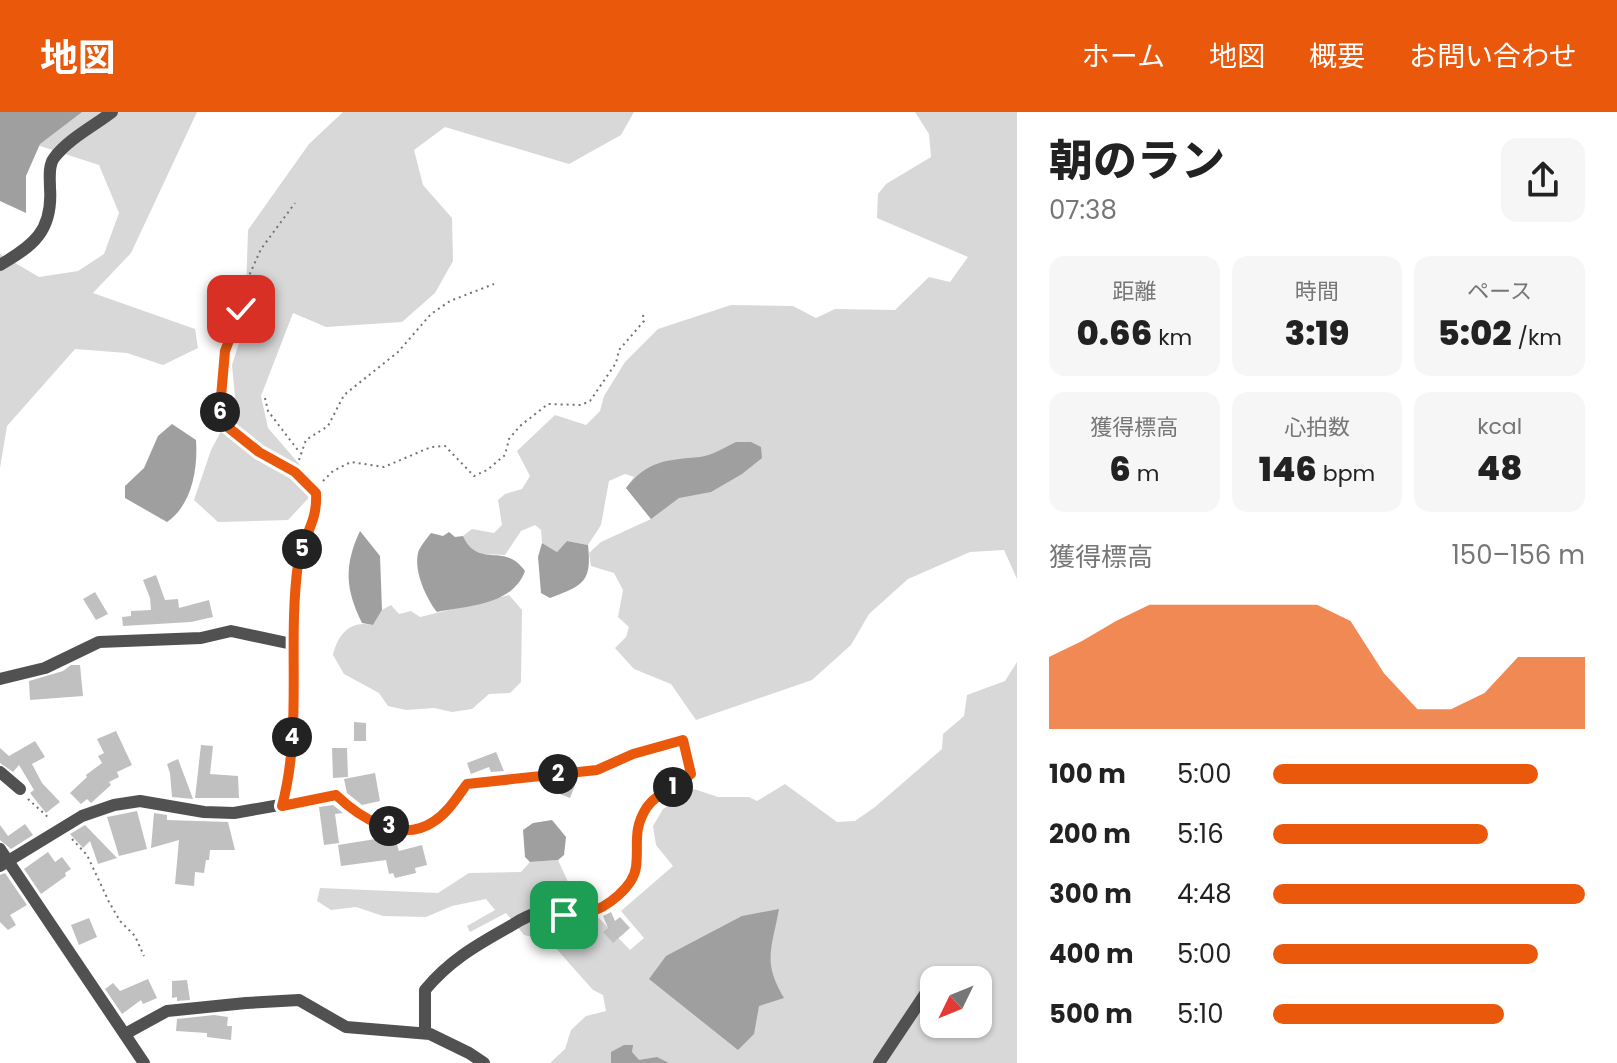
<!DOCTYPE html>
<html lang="ja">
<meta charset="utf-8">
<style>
body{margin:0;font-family:Poppins,"Noto Sans JP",sans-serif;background:#f6f6f6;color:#222;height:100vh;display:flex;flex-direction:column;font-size:30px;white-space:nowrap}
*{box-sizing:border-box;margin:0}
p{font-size:26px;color:#767676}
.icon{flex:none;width:44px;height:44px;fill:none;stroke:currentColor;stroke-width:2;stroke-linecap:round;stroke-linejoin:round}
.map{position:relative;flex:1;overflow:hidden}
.details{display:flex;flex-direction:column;background:#fff;width:600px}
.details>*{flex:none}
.needle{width:52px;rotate:227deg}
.controls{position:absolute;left:920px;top:854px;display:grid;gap:16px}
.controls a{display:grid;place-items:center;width:72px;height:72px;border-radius:16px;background:#fff;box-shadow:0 2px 6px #0004;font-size:40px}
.pin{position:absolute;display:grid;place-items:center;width:68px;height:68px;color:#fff;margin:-34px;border-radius:16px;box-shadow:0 4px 12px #0006}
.km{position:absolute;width:40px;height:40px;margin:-20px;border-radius:50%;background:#222;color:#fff;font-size:22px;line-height:40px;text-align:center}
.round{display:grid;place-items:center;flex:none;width:84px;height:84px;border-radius:16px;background:#f6f6f6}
.summary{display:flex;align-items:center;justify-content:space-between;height:136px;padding:0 32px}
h1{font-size:44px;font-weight:800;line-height:60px}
.stats{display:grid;grid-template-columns:repeat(3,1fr);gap:12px;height:136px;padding:8px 32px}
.stats div{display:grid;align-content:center;border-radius:16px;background:#f6f6f6;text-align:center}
.stats b{font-size:34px;font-weight:800}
.stats small{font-size:22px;font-weight:400}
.stats p{font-size:22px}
.chart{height:224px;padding:16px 32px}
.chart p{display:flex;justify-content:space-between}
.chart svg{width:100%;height:144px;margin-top:8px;fill:#ea580c;opacity:.7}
ul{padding:0 32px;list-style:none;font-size:26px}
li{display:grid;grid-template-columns:128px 96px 1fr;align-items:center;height:60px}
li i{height:20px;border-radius:10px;background:#ea580c}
header{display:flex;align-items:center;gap:48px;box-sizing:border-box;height:112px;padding:0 40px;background:#ea580c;color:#fff}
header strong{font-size:38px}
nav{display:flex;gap:44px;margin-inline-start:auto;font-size:28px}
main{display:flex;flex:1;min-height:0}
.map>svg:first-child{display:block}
</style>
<header>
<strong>地図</strong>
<nav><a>ホーム</a><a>地図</a><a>概要</a><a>お問い合わせ</a></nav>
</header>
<main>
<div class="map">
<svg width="1017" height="951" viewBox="0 0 1017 951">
<rect width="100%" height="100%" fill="#fff"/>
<!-- green -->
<g fill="#d8d8d8" fill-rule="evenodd">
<polygon points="0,0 197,0 131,141 93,181 195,217 198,236 163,253 127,241 75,237 7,314 0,356 0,142 39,165 78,159 104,142 119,101 99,53 0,21"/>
<polygon points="343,0 634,0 621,23 569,52 445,15 414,38 423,73 452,106 453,149 435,181 402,210 326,215 293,201 261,284 268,316 319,375 288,408 218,410 194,388 211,338 228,306 235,285 232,253 245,212 248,118 309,32"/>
<path d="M 915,0 L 1017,0 L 1017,467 L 1004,438 L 970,440 L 908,467 L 869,502 L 851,533 L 812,568 L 696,608 L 671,572 L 634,557 L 615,536 L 626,525 L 629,515 L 618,505 L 623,478 L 614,461 L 591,454 L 589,441 L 601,430 L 651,407 L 626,376 L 634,365 L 625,362 L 609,369 L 601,413 L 588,433 L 567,429 L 557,440 L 542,431 L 541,418 L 535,413 L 521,419 L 505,443 C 483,442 474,446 463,424 L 472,417 L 494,421 L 502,413 L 498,388 L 505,382 L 522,377 L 530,364 L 517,339 L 555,303 L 586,313 L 600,299 L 604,284 L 625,250 L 658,217 L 731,193 L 793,194 L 816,206 L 835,197 L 895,198 L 929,165 L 950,170 L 968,145 L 877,106 L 878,82 L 886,72 L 931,45 L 929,22 Z"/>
<path d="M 509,483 L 522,498 L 521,570 L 510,581 L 489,582 L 472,597 L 452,600 L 434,596 L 406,598 L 388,594 L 379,581 L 344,562 L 333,543 C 338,522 350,508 373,513 L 382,498 L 391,493 L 399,502 L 411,499 L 420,505 Z"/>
<path d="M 1017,550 L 1017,951 L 550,951 L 565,937 L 571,918 L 586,904 L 606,899 L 603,883 L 593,878 L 553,833 L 542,827 L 524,823 L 506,801 L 470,820 L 467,814 L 495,798 L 486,787 L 452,794 L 426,805 L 383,804 L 356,795 L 331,798 L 317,789 L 320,776 L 438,781 L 469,761 L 521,760 L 530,750 L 558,748 L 584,805 L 597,804 L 630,838 L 644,826 L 621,799 L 673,754 L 656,733 L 653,714 L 663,697 L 694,677 L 718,685 L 749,685 L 757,689 L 785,672 L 837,710 L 855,709 L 875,695 L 942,637 L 943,622 L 964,604 L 967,583 L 1005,569 ZM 934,868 L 978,868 L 978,912 L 934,912 Z"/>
</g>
<!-- water -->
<g fill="#9f9f9f">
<polygon points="0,0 82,0 40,32 26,64 26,101 0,89"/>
<path d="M 172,312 L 196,328 C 198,357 192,393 167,410 L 125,386 L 125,374 L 144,356 L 158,324 Z"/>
<path d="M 736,330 L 751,330 L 761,335 L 762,346 L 742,362 L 711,380 L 679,386 L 651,407 L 626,376 C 648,348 667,348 700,345 C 713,343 724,336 736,330 Z"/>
<path d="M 360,419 L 380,444 L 382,498 L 373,513 L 362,511 C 345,477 344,453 360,419 Z"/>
<path d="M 449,420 L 455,425 L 463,424 C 479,458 504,429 525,459 C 513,493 468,494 437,500 C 426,486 412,456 419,438 C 422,432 427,426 431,421 L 443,424 Z"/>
<path d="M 567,429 L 588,433 C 592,470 584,473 550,486 L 541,481 L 538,445 L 542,431 L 557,440 Z"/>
<polygon points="552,708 566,725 564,743 558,748 530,750 525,745 523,718 533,711"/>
<path d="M 779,797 C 772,836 762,850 784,886 L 759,894 L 754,922 L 738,938 L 649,867 L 666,844 L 702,825 L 742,804 Z"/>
<polygon points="624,933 633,933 632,940 639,948 657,945 669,951 611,951 611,940"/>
</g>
<!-- building -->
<g fill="#c0c0c0">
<polygon points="156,463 165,488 178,487 179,496 209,488 213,505 191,510 123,514 122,505 131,504 131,499 151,498 150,486 143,468"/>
<polygon points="95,480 108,502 96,508 83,487"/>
<polygon points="71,553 80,553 83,584 30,588 29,569 63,559"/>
<polygon points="354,610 366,611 366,629 354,629"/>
<polygon points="116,619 132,653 117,660 119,665 109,670 111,673 91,691 87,687 81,692 70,681 87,665 86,663 102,651 98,644 104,641 97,627"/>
<polygon points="35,629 45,645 32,652 42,671 60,690 46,701 30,681 34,678 19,653 13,660 0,651 0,636 9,644"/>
<polygon points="201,633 213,634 210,662 238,664 239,686 195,686"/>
<polygon points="332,636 347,636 348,665 333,666"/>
<polygon points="496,640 504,659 491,660 489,655 471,662 467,651"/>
<polygon points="178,647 193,687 172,685 170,661 167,652"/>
<polygon points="375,661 380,689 362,693 347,681 344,667"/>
<polygon points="568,670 575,673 570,686 560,682 564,671"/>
<polygon points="333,693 343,701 335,702 339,731 324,733 319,695"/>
<polygon points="137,699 147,737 119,744 107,705"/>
<polygon points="154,701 167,703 167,708 228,710 235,738 210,738 209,748 206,748 204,761 195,760 194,774 175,772 179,728 151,736"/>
<polygon points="25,712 33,723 11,737 0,728 0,713 8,724"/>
<polygon points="85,713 86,714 117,746 98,752 90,729 83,736 70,722"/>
<polygon points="388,725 395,726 399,739 422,733 427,753 415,756 416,761 395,766 393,761 389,762 386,748 341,754 338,733"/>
<polygon points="48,740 55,750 62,745 71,757 65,761 66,764 41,782 24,757"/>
<polygon points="5,761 27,793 10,803 16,813 8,818 0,810 0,763"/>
<polygon points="611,800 615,809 620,805 630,816 613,831 603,820 608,816 603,804"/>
<polygon points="89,806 97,825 79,833 71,813"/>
<polygon points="148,867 157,886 143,892 141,888 122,902 105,877 113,871 120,879"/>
<polygon points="187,868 190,888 177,889 177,885 172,886 172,869"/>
<polygon points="214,903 228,905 227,914 232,914 231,928 207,925 207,921 176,919 177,907"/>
</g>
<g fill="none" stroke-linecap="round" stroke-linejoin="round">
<!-- path -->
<g stroke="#737373" stroke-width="2" stroke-dasharray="2 4" stroke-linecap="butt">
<polyline points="265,286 268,299 300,341"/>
<polyline points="221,296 225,239 241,197 248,166 261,137 295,91"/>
<polyline points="299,348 306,328 328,314 344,283 398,240 431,202 450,189 494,172"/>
<polyline points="323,369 333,359 351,350 384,355 431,335 445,334 474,364 487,358 505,343 509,327 520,314 548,292 581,293 590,289 616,251 619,238 644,209 643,203"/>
<polyline points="28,687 50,707"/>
<polyline points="72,727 87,743 109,790 120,809 135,824 144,844"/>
</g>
<!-- minor -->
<g stroke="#515151" stroke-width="12">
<path d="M 0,153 C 33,134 53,119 50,76 C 50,67 48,54 54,46 C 68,27 94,14 112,0"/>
<path d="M 219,308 L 259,340 L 295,360 L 316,381 C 319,411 302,425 298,452 C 287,532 303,616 282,694"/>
<polyline points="0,567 45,556 99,530 201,526 231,519 292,532"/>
<polyline points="0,660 20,677"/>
<polyline points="0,737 144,951"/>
<path d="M 0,754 L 82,704 L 114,693 L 140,689 L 204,700 L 234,701 L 336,683 C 359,705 400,732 433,710 C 448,701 457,685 467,672 L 597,658 L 633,642 L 683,628 L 691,662 C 677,674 658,679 647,695 C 620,736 658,754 606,792 C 581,811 559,796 535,802 C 525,804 516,811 507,816 C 475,834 449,849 425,878 L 425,921"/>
<polyline points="125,922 167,899 246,891 299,888 346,915 430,922 469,941 484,951"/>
<polyline points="879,951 929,876 926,871"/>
</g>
</g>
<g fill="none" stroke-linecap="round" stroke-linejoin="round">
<!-- route casing -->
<g stroke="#fff" stroke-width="16">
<path id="route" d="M 241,197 L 225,239 L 219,308 L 259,340 L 295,360 L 316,381 C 318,411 302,425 298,452 C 287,532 303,616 282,694 L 336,683 C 359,705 400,732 433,710 C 448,701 457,685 467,672 L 597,658 L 633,642 L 683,628 L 691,662 C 677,674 658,680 647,695 C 632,718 639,732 636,755 C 634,774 607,796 589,800 C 581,802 572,802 564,803"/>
</g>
<!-- route -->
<use href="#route" stroke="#ea580c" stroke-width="10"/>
</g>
</svg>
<div class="controls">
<a><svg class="needle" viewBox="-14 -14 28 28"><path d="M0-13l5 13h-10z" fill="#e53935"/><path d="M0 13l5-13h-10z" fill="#767676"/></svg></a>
</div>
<div class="pin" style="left:564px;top:803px;background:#1e9e55"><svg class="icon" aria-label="arrive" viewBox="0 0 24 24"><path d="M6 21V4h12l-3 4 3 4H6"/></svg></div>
<div class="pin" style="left:241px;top:197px;background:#d93025"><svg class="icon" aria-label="check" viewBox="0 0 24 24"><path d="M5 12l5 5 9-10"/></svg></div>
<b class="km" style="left:673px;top:675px">1</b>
<b class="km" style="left:558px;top:662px">2</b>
<b class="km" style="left:389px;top:714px">3</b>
<b class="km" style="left:292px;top:625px">4</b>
<b class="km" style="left:302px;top:437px">5</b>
<b class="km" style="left:220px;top:300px">6</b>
</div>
<section class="details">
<div class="summary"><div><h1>朝のラン</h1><p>07:38</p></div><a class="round"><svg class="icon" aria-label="share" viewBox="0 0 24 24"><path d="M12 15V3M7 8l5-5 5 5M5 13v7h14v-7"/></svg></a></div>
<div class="stats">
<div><p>距離</p><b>0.66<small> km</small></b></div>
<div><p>時間</p><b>3:19</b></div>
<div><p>ペース</p><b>5:02<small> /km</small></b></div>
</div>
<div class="stats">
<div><p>獲得標高</p><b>6<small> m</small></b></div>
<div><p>心拍数</p><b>146<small> bpm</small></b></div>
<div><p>kcal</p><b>48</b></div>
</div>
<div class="chart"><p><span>獲得標高</span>150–156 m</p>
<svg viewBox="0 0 160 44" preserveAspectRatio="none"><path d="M0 44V22L10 17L20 11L30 6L40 6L50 6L60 6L70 6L80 6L90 11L100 27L110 38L120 38L130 33L140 22L150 22L160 22V44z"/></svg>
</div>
<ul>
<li><b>100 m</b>5:00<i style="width:85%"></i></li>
<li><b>200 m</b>5:16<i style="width:69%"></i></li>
<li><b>300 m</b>4:48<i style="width:100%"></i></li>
<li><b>400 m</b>5:00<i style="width:85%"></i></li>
<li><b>500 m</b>5:10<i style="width:74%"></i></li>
</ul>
</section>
</main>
